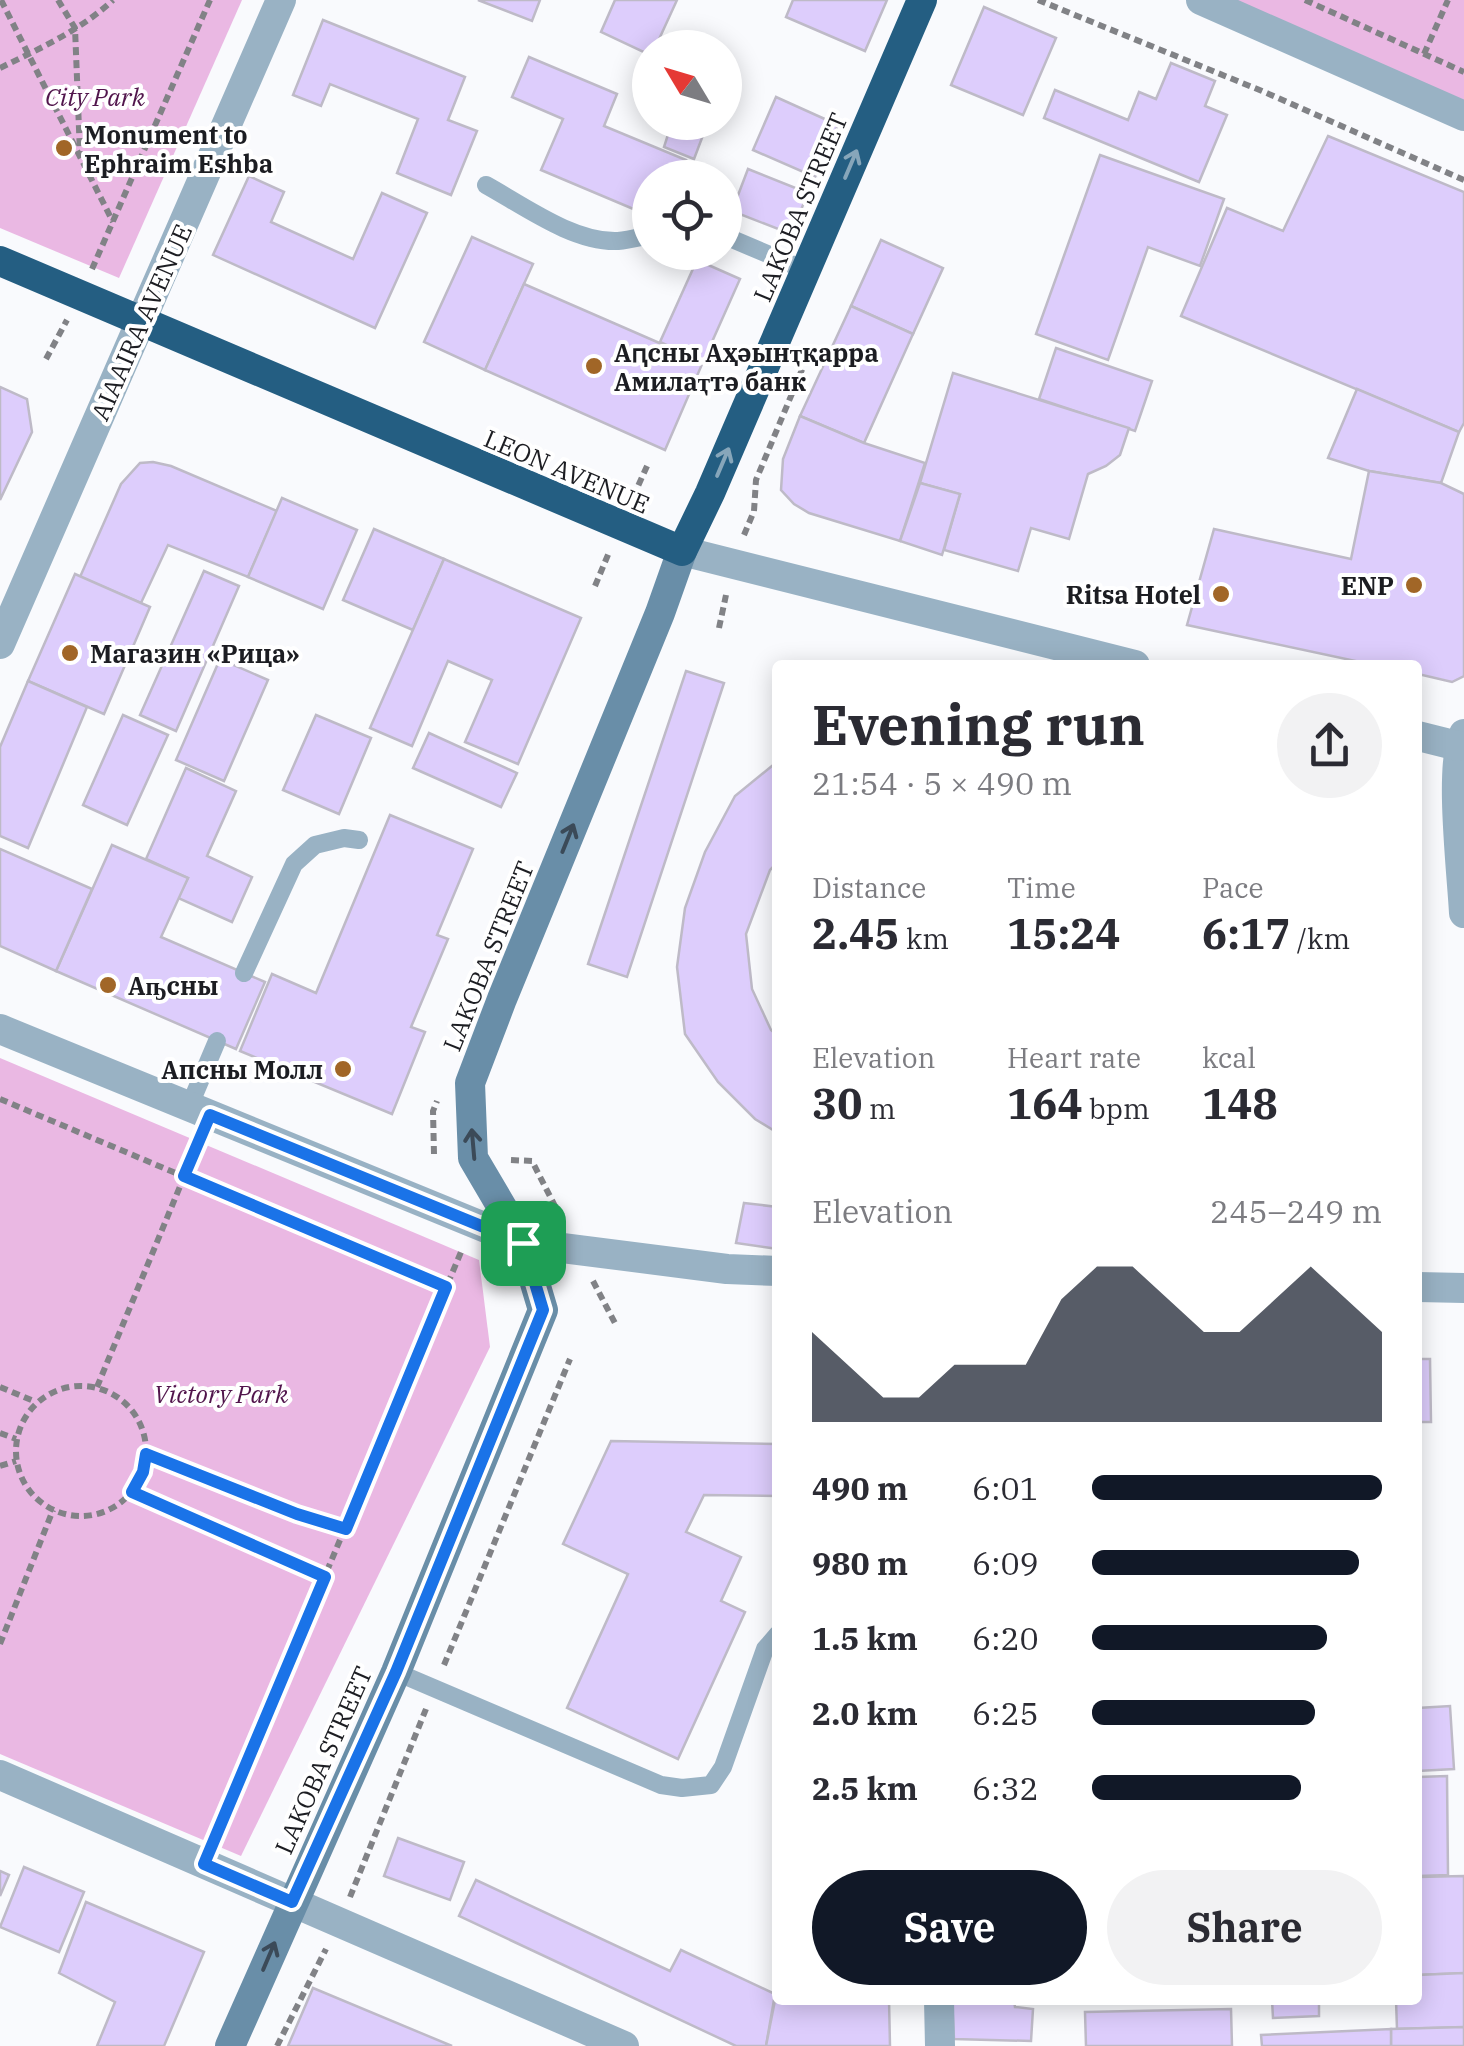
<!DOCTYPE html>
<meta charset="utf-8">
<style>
body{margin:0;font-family:"IBM Plex Serif",serif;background:#f2f2f3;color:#2b2b33;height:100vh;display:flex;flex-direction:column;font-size:38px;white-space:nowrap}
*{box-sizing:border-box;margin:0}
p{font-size:32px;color:#7c7c81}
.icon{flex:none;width:55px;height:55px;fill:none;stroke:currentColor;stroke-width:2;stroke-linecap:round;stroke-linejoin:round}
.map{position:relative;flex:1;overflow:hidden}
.panel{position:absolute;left:772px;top:660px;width:650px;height:1345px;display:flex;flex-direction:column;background:#fff;border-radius:10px;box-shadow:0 5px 25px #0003}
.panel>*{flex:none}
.needle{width:65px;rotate:308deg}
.controls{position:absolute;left:632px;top:30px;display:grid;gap:20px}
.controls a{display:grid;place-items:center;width:110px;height:110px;border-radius:50%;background:#fff;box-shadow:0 5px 25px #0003;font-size:50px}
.pin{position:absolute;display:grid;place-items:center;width:85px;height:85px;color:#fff;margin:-42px;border-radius:20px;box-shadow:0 5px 15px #0006}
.round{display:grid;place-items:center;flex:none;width:105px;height:105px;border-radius:52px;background:#f2f2f3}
.headline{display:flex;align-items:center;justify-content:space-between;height:170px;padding:0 40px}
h1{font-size:55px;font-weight:700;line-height:75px}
.stats{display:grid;grid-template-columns:repeat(3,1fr);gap:15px;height:170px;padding:10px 40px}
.stats div{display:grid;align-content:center}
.stats b{font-size:42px;font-weight:700}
.stats small{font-size:28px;font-weight:400}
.stats p{font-size:28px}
.chart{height:280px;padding:20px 40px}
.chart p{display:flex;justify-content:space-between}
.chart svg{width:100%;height:180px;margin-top:10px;fill:#111827;opacity:.7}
.action{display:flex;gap:20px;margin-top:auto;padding:20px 40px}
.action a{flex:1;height:115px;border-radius:60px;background:#111827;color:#fff;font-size:40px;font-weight:700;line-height:115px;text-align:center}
.action a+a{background:#f2f2f3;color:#2b2b33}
ul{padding:0 40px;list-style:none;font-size:32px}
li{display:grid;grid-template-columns:160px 120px 1fr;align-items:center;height:75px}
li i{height:25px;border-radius:12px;background:#111827}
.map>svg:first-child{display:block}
</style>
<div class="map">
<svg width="1464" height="2046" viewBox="0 0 1464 2046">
<rect width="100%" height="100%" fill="#f9fafd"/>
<!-- green -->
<g fill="#eab8e3">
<polygon points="0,0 242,0 119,278 0,228"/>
<polygon points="1201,0 1464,0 1464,116"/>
<polygon points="0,1058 479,1260 490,1347 241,1856 0,1754"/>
</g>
<!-- building -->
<g fill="#ddcdfc" stroke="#bebac7" stroke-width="2.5">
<polygon points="478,0 540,0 532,21"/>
<polygon points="615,0 677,0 655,48 650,48 650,55 601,32"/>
<polygon points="793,0 887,0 865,51 786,17"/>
<polygon points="984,7 1056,38 1023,115 951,85"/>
<polygon points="323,20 465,77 448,120 477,131 451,195 397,173 418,119 330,84 321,106 293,95"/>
<polygon points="529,57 617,94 604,126 686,160 678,178 650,178 650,216 541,170 563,119 512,97"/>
<polygon points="1171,63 1215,81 1205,106 1227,115 1199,182 1044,118 1055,90 1128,120 1139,92 1156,99"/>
<polygon points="776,97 838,125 815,177 753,150"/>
<polygon points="672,122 708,122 694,159 664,147"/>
<polygon points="1328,136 1464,192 1464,423 1459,432 1181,316 1227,208 1283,231"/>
<polygon points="1100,155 1224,199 1200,266 1148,247 1108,360 1036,334"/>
<polygon points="748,169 808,193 791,234 732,211"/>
<polygon points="249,176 284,192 271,222 353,259 382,193 427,213 375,328 213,255"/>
<polygon points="472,237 533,264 485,370 424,342"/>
<polygon points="881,240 943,268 913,334 851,306"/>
<polygon points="697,260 740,279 703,362 660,342"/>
<polygon points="524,284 703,362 665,450 485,370"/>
<polygon points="851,306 913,334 864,443 800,416"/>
<polygon points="1056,348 1152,381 1135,431 1039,399"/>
<polygon points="953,373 1129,428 1120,455 1106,466 1088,474 1069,539 1031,528 1018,571 944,550 960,494 920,483"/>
<polygon points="0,387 27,399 32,432 0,500"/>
<polygon points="1357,389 1459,432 1441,483 1369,471 1328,458"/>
<polygon points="800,416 864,443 925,463 900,541 809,513 794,504 781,490 783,459"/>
<polygon points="153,462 171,466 277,511 248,577 168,545 141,603 80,577 121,484 140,463"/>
<polygon points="1369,471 1441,483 1464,494 1464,676 1452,682 1418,674 1418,665 1374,665 1187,625 1214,529 1351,559"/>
<polygon points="920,483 960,494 942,555 900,541"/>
<polygon points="282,498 357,530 323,609 248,577"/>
<polygon points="374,529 444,559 413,630 343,600"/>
<polygon points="444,559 581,618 518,764 465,742 492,680 448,661 412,746 370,728"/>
<polygon points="204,571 239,586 176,731 140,715"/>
<polygon points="75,574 150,607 104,714 28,681"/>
<polygon points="220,659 268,680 224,781 176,760"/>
<polygon points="686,671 724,683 627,977 588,964"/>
<polygon points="28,681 87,707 28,848 0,836 0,747"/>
<polygon points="123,715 168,735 127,825 83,805"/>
<polygon points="316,715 371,738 339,814 283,790"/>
<polygon points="429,733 517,773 501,807 413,768"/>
<polygon points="778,761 778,862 770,870 746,934 752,989 771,1030 778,1036 778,1133 755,1119 718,1082 685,1034 677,967 685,908 705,852 735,796"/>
<polygon points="186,768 236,791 207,856 252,877 232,922 178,898 188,878 146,859"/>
<polygon points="390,815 473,849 437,935 448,939 411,1027 425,1032 392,1114 240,1051 272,974 316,993"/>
<polygon points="112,845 188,878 161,937 265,982 236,1049 56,971"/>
<polygon points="0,849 92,889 56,971 0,946"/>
<polygon points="744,1203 778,1207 778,1249 736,1243"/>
<polygon points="1418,1359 1430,1359 1431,1422 1418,1422"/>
<polygon points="611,1441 778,1444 778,1496 704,1495 686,1532 741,1557 721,1601 745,1612 678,1759 567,1708 628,1574 563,1544"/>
<polygon points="1450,1706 1454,1769 1418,1771 1418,1708"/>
<polygon points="1447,1776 1448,1875 1418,1876 1418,1777"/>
<polygon points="398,1838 464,1862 450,1900 384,1876"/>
<polygon points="24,1867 84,1892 59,1952 0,1927"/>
<polygon points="0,1871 9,1875 0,1896"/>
<polygon points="1464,1876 1464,1973 1418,1975 1418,1877"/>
<polygon points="476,1880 670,1971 681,1950 775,1994 766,2046 736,2046 459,1916"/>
<polygon points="86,1902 204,1952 164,2046 97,2046 115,2002 59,1973"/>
<polygon points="1464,1973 1464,2027 1397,2029 1396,2000 1418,2000 1418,1975"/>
<polygon points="778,1985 778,2000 889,2000 890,2046 766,2046"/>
<polygon points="313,1988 452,2046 288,2046"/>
<polygon points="952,2000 1014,2000 1015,2007 1033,2009 1031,2041 954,2039"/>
<polygon points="1272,2000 1319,2000 1319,2016 1273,2018"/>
<polygon points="1231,2009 1232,2046 1086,2046 1085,2012"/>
<polygon points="1464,2027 1464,2046 1391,2046 1391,2029"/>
<polygon points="1391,2029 1391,2046 1262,2046 1261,2035"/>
</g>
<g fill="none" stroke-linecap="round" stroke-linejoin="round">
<!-- path -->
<g stroke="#818286" stroke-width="6" stroke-dasharray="8 5" stroke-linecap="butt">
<polyline points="1,0 113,222"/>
<polyline points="58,0 75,28 80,154"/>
<polyline points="1038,0 1262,91 1464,180"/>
<polyline points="1305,0 1464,72"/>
<polyline points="1424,54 1448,0"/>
<path d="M 0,68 C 39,49 81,30 113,0"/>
<polyline points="92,269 210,0"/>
<polyline points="46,359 67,320"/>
<polyline points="633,497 648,464"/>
<polyline points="744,535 754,511 756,480 806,360"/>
<polyline points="595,586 610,550"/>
<polyline points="719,628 726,595"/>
<polyline points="0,1099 446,1287"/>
<polyline points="434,1154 433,1111 437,1101"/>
<polyline points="511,1160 532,1161 560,1216"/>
<polyline points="593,1281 617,1327"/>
<circle cx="81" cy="1451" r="65"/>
<polyline points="0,1387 36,1402"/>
<polyline points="97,1387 198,1143"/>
<polyline points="0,1433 16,1439"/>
<polyline points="146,1454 297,1514 346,1529"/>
<polyline points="0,1466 16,1461"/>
<polyline points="132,1492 325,1577"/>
<polyline points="0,1644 53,1510"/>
<polyline points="444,1665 570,1359"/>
<polyline points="216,1835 461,1252"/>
<polyline points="350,1897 426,1709"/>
<polyline points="277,2046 326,1949"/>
</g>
<!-- lane -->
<g stroke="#99b2c4" stroke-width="18">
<path d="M 486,185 C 524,206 574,243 618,241 C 629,240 640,237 650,235"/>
<polyline points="725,236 805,270"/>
<polyline points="244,973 294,864 315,845 344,838 359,840"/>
<polyline points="189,1107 217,1041"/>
<polyline points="396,1672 661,1785 682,1788 711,1785 723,1767 765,1649 778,1634"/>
</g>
<!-- street -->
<g stroke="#99b2c4" stroke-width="30">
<polyline points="1201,0 1464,116"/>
<polyline points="682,551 1135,665"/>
<polyline points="0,644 281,0"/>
<path d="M 1464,734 C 1449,764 1462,874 1464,913"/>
<polyline points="1418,736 1458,746"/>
<polyline points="0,1029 523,1243 727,1269 778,1271"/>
<polyline points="1418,1287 1464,1288"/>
<polyline points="0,1775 624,2046"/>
<polyline points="939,2000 940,2046"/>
</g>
<!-- secondary -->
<polyline stroke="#698ea8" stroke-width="30" points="230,2046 396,1672 543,1310 523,1243 473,1158 470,1083 502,999 660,613 682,551"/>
<!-- highway -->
<polyline stroke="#245e82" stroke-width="30" points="0,261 682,551 710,493 922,0"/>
</g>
<!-- one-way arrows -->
<defs><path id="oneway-shaft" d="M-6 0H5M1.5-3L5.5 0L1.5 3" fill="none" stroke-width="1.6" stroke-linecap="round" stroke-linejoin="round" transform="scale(2.5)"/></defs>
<g stroke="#87a6ba">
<use href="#oneway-shaft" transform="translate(851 164) rotate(-67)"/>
<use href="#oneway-shaft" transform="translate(723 462) rotate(-67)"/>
</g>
<g stroke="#3b4a58">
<use href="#oneway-shaft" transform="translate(568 838) rotate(-68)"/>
<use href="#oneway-shaft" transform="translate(473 1144) rotate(-95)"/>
<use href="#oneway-shaft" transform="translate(269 1956) rotate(-67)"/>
</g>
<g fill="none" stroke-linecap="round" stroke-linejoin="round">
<!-- route casing -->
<g stroke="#fff" stroke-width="20">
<polygon id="route" points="210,1115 523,1243 543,1310 396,1672 292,1902 204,1864 325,1577 132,1492 143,1472 146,1454 297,1514 346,1529 446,1287 184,1176"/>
</g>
<!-- route -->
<use href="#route" stroke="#1a73e8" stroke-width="12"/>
</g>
<!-- markers -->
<g fill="#a16627" stroke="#fff" stroke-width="4">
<circle cx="64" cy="148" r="10"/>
<circle cx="594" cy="366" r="10"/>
<circle cx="1414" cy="585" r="10"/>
<circle cx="1221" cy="594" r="10"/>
<circle cx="70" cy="653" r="10"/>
<circle cx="108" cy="985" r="10"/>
<circle cx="343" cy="1069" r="10"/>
</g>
<g text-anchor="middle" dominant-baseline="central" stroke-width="8" stroke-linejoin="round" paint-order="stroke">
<!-- park labels -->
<g font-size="25" font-style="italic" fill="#51154c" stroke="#fff">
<text x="95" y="96">City Park</text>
<text x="221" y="1393">Victory Park</text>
</g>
<!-- poi labels -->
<g font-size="25" font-weight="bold" fill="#1c1d22" stroke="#fff" text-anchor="start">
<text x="84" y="134">Monument to<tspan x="84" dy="29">Ephraim Eshba</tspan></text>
<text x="614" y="352">Аԥсны Аҳәынҭқарра<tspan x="614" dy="29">Амилаҭтә банк</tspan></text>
<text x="1394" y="585" text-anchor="end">ENP</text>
<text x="1201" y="594" text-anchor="end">Ritsa Hotel</text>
<text x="90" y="653">Магазин «Рица»</text>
<text x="128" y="985">Аҧсны</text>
<text x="323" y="1069" text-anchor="end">Апсны Молл</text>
</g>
<!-- street labels -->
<g font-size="25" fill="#1c1d22" stroke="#fff">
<text transform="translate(800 207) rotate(-67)">LAKOBA STREET</text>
<text transform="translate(141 322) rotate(-66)">AIAAIRA AVENUE</text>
<text transform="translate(567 471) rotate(23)">LEON AVENUE</text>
<text transform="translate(488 956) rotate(-68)">LAKOBA STREET</text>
<text transform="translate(323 1760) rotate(-66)">LAKOBA STREET</text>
</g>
</g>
</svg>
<div class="controls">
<a><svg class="needle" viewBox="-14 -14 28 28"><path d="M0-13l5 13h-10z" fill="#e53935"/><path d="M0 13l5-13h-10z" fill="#7c7c81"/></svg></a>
<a><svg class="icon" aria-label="locate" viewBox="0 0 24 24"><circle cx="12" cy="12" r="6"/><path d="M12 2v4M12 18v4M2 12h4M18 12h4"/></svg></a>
</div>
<div class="pin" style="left:523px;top:1243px;background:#1e9e55"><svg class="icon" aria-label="arrive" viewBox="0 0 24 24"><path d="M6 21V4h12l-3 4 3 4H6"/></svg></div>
<section class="panel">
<div class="headline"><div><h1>Evening run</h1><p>21:54 · 5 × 490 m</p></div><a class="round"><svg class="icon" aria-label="share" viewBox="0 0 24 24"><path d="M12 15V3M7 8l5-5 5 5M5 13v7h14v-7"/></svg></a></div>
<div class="stats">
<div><p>Distance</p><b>2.45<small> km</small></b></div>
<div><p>Time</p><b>15:24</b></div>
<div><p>Pace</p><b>6:17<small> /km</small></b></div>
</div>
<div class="stats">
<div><p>Elevation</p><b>30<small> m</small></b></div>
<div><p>Heart rate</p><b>164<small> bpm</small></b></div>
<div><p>kcal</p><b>148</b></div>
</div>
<div class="chart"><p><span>Elevation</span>245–249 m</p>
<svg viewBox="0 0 160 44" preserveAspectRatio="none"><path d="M0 44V22L10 30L20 38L30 38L40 30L50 30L60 30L70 14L80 6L90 6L100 14L110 22L120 22L130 14L140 6L150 14L160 22V44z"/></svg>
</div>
<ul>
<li><b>490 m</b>6:01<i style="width:100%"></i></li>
<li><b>980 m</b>6:09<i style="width:92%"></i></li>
<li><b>1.5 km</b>6:20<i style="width:81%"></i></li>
<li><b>2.0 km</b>6:25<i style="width:77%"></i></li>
<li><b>2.5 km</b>6:32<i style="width:72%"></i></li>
</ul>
<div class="action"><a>Save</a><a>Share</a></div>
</section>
</div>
